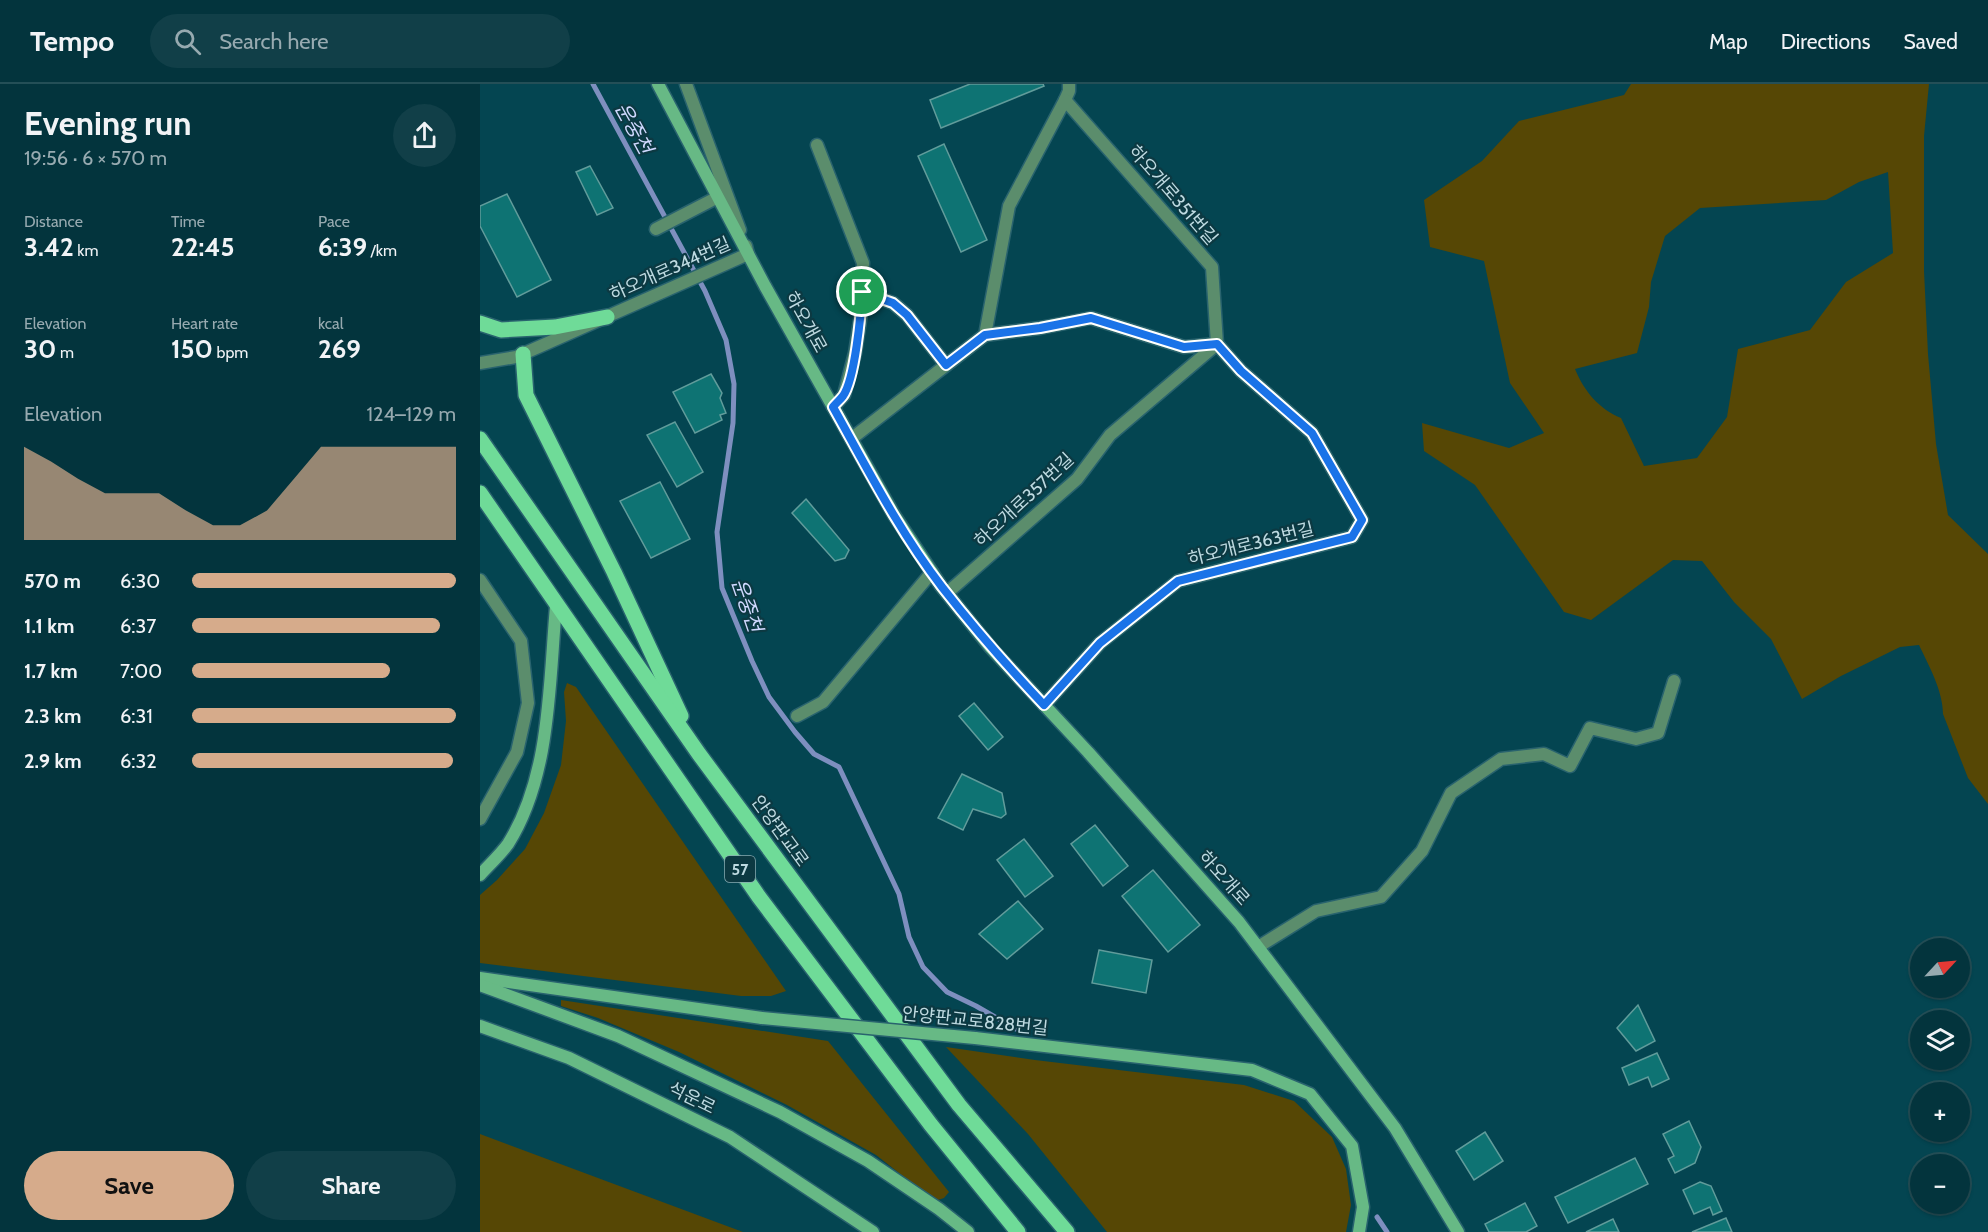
<!DOCTYPE html>
<meta charset="utf-8">
<style>
body{margin:0;font-family:Cabin,"Noto Sans KR",sans-serif;background:#113f48;color:#f1f3f6;height:100vh;display:flex;flex-direction:column;font-size:22px;white-space:nowrap}
*{box-sizing:border-box;margin:0}
p{font-size:20px;color:#97aab0}
.icon{flex:none;width:33px;height:33px;fill:none;stroke:currentColor;stroke-width:2;stroke-linecap:round;stroke-linejoin:round}
.map{position:relative;flex:1;overflow:hidden}
.drawer{display:flex;flex-direction:column;background:#03343d;width:480px}
.drawer>*{flex:none}
.needle{width:39px;rotate:64deg}
.buttons{position:absolute;left:1430px;top:854px;display:grid;gap:12px}
.buttons a{display:grid;place-items:center;width:60px;height:60px;border-radius:50%;background:#03343d;box-shadow:0 2px 4px #0004,0 0 0 2px #244f57;font-size:30px}
.pin{position:absolute;display:grid;place-items:center;width:51px;height:51px;color:#fff;margin:-26px;border:3px solid #fff;border-radius:50%;box-shadow:0 2px 6px #0007}
.round{display:grid;place-items:center;flex:none;width:63px;height:63px;border-radius:32px;background:#113f48}
.head{display:flex;align-items:center;justify-content:space-between;height:102px;padding:0 24px}
h1{font-size:33px;font-weight:700;line-height:45px}
.stats{display:grid;grid-template-columns:repeat(3,1fr);gap:9px;height:102px;padding:6px 24px}
.stats div{display:grid;align-content:center}
.stats b{font-size:26px;font-weight:700}
.stats small{font-size:16px;font-weight:400}
.stats p{font-size:16px}
.chart{height:168px;padding:12px 24px}
.chart p{display:flex;justify-content:space-between}
.chart svg{width:100%;height:108px;margin-top:6px;fill:#d6ab8b;opacity:.7}
.cta{display:flex;gap:12px;margin-top:auto;padding:12px 24px}
.cta a{flex:1;height:69px;border-radius:36px;background:#d6ab8b;color:#111;font-size:24px;font-weight:700;line-height:69px;text-align:center}
.cta a+a{background:#113f48;color:#f1f3f6}
ul{padding:0 24px;list-style:none;font-size:20px}
li{display:grid;grid-template-columns:96px 72px 1fr;align-items:center;height:45px}
li i{height:15px;border-radius:8px;background:#d6ab8b}
header{display:flex;align-items:center;gap:36px;box-sizing:border-box;height:84px;padding:0 30px;background:#03343d;border-bottom:2px solid #244f57}
header strong{font-size:28px}
nav{display:flex;gap:33px;margin-inline-start:auto;font-size:21px}
.search{width:420px;height:54px;background:#113f48;display:flex;align-items:center;gap:15px;box-sizing:border-box;padding:0 21px;border-radius:33px;color:#97aab0;font-size:22px}
main{display:flex;flex:1;min-height:0}
.map>svg:first-child{display:block}
</style>
<header>
<strong>Tempo</strong>
<div class="search"><svg class="icon" aria-label="search" viewBox="0 0 24 24"><circle cx="10" cy="10" r="6"/><path d="M15 15l6 6"/></svg>Search here</div>
<nav><a>Map</a><a>Directions</a><a>Saved</a></nav>
</header>
<main>
<section class="drawer">
<div class="head"><div><h1>Evening run</h1><p>19:56 · 6 × 570 m</p></div><a class="round"><svg class="icon" aria-label="share" viewBox="0 0 24 24"><path d="M12 15V3M7 8l5-5 5 5M5 13v7h14v-7"/></svg></a></div>
<div class="stats">
<div><p>Distance</p><b>3.42<small> km</small></b></div>
<div><p>Time</p><b>22:45</b></div>
<div><p>Pace</p><b>6:39<small> /km</small></b></div>
</div>
<div class="stats">
<div><p>Elevation</p><b>30<small> m</small></b></div>
<div><p>Heart rate</p><b>150<small> bpm</small></b></div>
<div><p>kcal</p><b>269</b></div>
</div>
<div class="chart"><p><span>Elevation</span>124–129 m</p>
<svg viewBox="0 0 160 44" preserveAspectRatio="none"><path d="M0 44V6L10 12L20 19L30 25L40 25L50 25L60 32L70 38L80 38L90 32L100 19L110 6L120 6L130 6L140 6L150 6L160 6V44z"/></svg>
</div>
<ul>
<li><b>570 m</b>6:30<i style="width:100%"></i></li>
<li><b>1.1 km</b>6:37<i style="width:94%"></i></li>
<li><b>1.7 km</b>7:00<i style="width:75%"></i></li>
<li><b>2.3 km</b>6:31<i style="width:100%"></i></li>
<li><b>2.9 km</b>6:32<i style="width:99%"></i></li>
</ul>
<div class="cta"><a>Save</a><a>Share</a></div>
</section>
<div class="map">
<svg width="1508" height="1148" viewBox="0 0 1508 1148">
<rect width="100%" height="100%" fill="#044551"/>
<!-- green -->
<g fill="#564705" fill-rule="evenodd">
<path d="M 1151,0 L 1449,0 L 1444,52 L 1444,187 L 1448,270 L 1456,360 L 1468,431 L 1508,470 L 1508,720 L 1488,694 L 1463,630 C 1463,607 1449,582 1439,561 L 1420,563 L 1361,592 L 1322,615 L 1291,555 L 1254,518 L 1222,477 L 1193,476 L 1111,536 L 1084,528 L 995,401 L 944,367 L 942,339 L 1029,364 L 1064,349 L 1030,299 L 1004,177 L 950,163 L 944,116 L 1002,77 L 1039,37 L 1144,11 ZM 1408,88 L 1413,169 L 1366,198 L 1330,246 L 1258,265 L 1247,333 L 1217,374 L 1164,382 L 1141,334 C 1119,325 1104,307 1095,285 L 1157,269 L 1169,223 L 1171,198 L 1185,152 L 1220,124 L 1346,116 L 1379,98 Z"/>
<polygon points="87,599 96,603 306,907 291,912 261,912 0,879 0,811 17,796 45,765 64,729 81,681 86,637 84,608"/>
<polygon points="81,916 348,957 469,1108 464,1114 455,1117 396,1071 307,1021 199,968 118,934 81,922"/>
<polygon points="466,963 555,976 764,1001 814,1017 852,1053 866,1085 871,1121 866,1148 627,1148 548,1050"/>
<polygon points="0,1050 263,1148 0,1148"/>
</g>
<g fill="none" stroke-linecap="round" stroke-linejoin="round">
<!-- stream -->
<g stroke="#7e8fbf" stroke-width="5">
<polyline points="113,0 225,207 246,256 254,300 253,339 237,448 242,504 272,577 289,613 315,648 334,670 359,683 419,810 429,853 443,883 467,908 496,922 536,945"/>
<polyline points="897,1133 907,1148"/>
</g>
</g>
<!-- building -->
<g fill="#0e7373" stroke="#619c9b" stroke-width="1.5">
<polygon points="490,0 563,0 564,2 461,44 450,16"/>
<polygon points="464,60 507,156 481,168 438,72"/>
<polygon points="110,82 133,124 117,131 96,88"/>
<polygon points="27,110 71,196 37,213 0,142 0,122"/>
<polygon points="231,290 242,309 240,314 246,329 240,331 242,336 215,349 193,308"/>
<polygon points="195,338 223,388 197,403 167,351"/>
<polygon points="180,398 210,455 171,474 140,417"/>
<polygon points="326,415 369,466 365,474 355,477 312,429"/>
<polygon points="494,619 523,653 508,666 479,632"/>
<polygon points="482,690 522,709 526,730 521,734 493,725 483,746 458,734"/>
<polygon points="615,741 648,782 623,802 591,760"/>
<polygon points="544,755 573,792 545,813 517,776"/>
<polygon points="673,786 720,841 688,868 642,812"/>
<polygon points="538,817 563,845 527,875 499,850"/>
<polygon points="619,866 672,876 666,909 612,899"/>
<polygon points="1158,921 1175,957 1156,967 1137,944"/>
<polygon points="1177,969 1189,995 1172,1003 1168,993 1149,1001 1142,984"/>
<polygon points="1209,1037 1221,1063 1215,1079 1195,1089 1188,1075 1194,1072 1183,1050"/>
<polygon points="1005,1048 1023,1077 994,1096 976,1067"/>
<polygon points="1155,1074 1168,1100 1088,1139 1075,1113"/>
<polygon points="1220,1098 1231,1102 1242,1127 1233,1131 1230,1123 1214,1130 1203,1106"/>
<polygon points="1045,1119 1057,1142 1046,1148 1009,1148 1005,1140"/>
<polygon points="1246,1134 1252,1148 1212,1148"/>
<polygon points="1133,1135 1139,1148 1106,1148"/>
</g>
<g fill="none" stroke-linecap="round" stroke-linejoin="round">
<!-- street casing -->
<g stroke="#29636e" stroke-width="15">
<g id="street">
<polyline points="206,0 260,146"/>
<polyline points="585,16 589,7 589,0"/>
<polyline points="337,61 383,179 381,230 375,269 364,311 353,323"/>
<polyline points="176,145 238,113"/>
<polyline points="382,208 413,219 427,231 466,281"/>
<polyline points="505,251 560,244 611,234 704,263 737,260"/>
<polyline points="0,279 36,273 268,170 266,162"/>
<polyline points="371,355 505,251 529,122 585,16 732,183 737,260"/>
<polyline points="0,496 41,557 48,619 37,668 0,735"/>
<polyline points="467,509 597,395 630,351 737,260"/>
<polyline points="564,621 620,559 698,497 872,453 882,436 832,349 761,287 737,260"/>
<polyline points="317,632 343,618 452,488"/>
<polyline points="778,863 836,827 901,813 942,767 971,709 1021,675 1064,670 1090,682 1110,644 1156,655 1178,649 1194,597"/>
</g>
</g>
<!-- secondary casing -->
<g stroke="#29636e" stroke-width="15">
<g id="secondary">
<polyline points="178,0 285,202 414,431 461,502 511,564 608,668 759,838 915,1044 978,1148"/>
<path d="M 0,791 C 9,781 20,771 28,760 C 71,692 69,599 76,522"/>
<polyline points="0,894 282,934"/>
<polyline points="0,901 138,952 300,1028 388,1077 459,1125 488,1148"/>
<polyline points="0,942 89,974 250,1053 393,1148"/>
<polyline points="495,954 772,986 830,1010 872,1062 883,1123 879,1148"/>
</g>
</g>
<!-- primary casing -->
<g stroke="#29636e" stroke-width="18">
<g id="primary">
<polyline points="0,239 21,246 75,243 127,233"/>
<polyline points="43,270 46,311 134,488 201,632"/>
<polyline points="0,355 219,670 479,1021 587,1148"/>
<polyline points="0,409 279,813 451,1041 538,1148"/>
</g>
</g>
<!-- street -->
<use href="#street" stroke="#5b8d6c" stroke-width="12"/>
<!-- secondary -->
<use href="#secondary" stroke="#67b985" stroke-width="12"/>
<!-- primary -->
<use href="#primary" stroke="#6fdb98" stroke-width="15"/>
<!-- secondary-bridge casing -->
<g stroke="#29636e" stroke-width="15" stroke-linecap="butt">
<polyline id="secondary-bridge" points="282,934 495,954"/>
</g>
<!-- secondary-bridge -->
<use href="#secondary-bridge" stroke="#67b985" stroke-width="12"/>
</g>
<g fill="none" stroke-linecap="round" stroke-linejoin="round">
<!-- route casing -->
<g stroke="#fff" stroke-width="12">
<path id="route" d="M 382,208 L 413,219 L 427,231 L 466,281 L 505,251 L 560,244 L 611,234 L 704,263 L 737,260 L 761,287 L 832,349 L 882,436 L 872,453 L 698,497 L 620,559 L 564,621 C 528,583 494,544 462,503 C 419,447 387,384 353,323 C 356,319 360,316 363,312 C 375,295 381,230 382,208 Z"/>
</g>
<!-- route -->
<use href="#route" stroke="#1a73e8" stroke-width="8"/>
</g>
<g text-anchor="middle" dominant-baseline="central" stroke-width="4.5" stroke-linejoin="round" paint-order="stroke">
<!-- shield labels -->
<rect fill="#0c3942" stroke="#89aab1" stroke-width="1.5" x="245" y="772" width="30" height="26" rx="4.5"/>
<g font-size="16" font-weight="bold" fill="#bedae1">
<text x="260" y="785">57</text>
</g>
<!-- street labels -->
<g font-size="18" fill="#bedae1" stroke="#0c3942">
<text transform="translate(693 111) rotate(49)">하오개로351번길</text>
<text transform="translate(190 185) rotate(-24)">하오개로344번길</text>
<text transform="translate(326 238) rotate(61)">하오개로</text>
<text transform="translate(544 416) rotate(-43)">하오개로357번길</text>
<text transform="translate(771 460) rotate(-14)">하오개로363번길</text>
<text transform="translate(300 747) rotate(54)">안양판교로</text>
<text transform="translate(744 794) rotate(48)">하오개로</text>
<text transform="translate(495 937) rotate(6)">안양판교로828번길</text>
<text transform="translate(212 1014) rotate(26)">석운로</text>
</g>
<!-- water labels -->
<g font-size="20" font-style="italic" fill="#d0d9ff" stroke="#0c3942">
<text transform="translate(154 44) rotate(61)">운중천</text>
<text transform="translate(267 521) rotate(71)">운중천</text>
</g>
</g>
</svg>
<div class="buttons">
<a><svg class="needle" viewBox="-14 -14 28 28"><path d="M0-13l5 13h-10z" fill="#e53935"/><path d="M0 13l5-13h-10z" fill="#97aab0"/></svg></a>
<a><svg class="icon" aria-label="layers" viewBox="0 0 24 24"><path d="M12 4l9 5-9 5-9-5zM3 14l9 5 9-5"/></svg></a>
<a>+</a>
<a>−</a>
</div>
<div class="pin" style="left:382px;top:208px;background:#1e9e55"><svg class="icon" aria-label="arrive" viewBox="0 0 24 24"><path d="M6 21V4h12l-3 4 3 4H6"/></svg></div>
</div>
</main>
